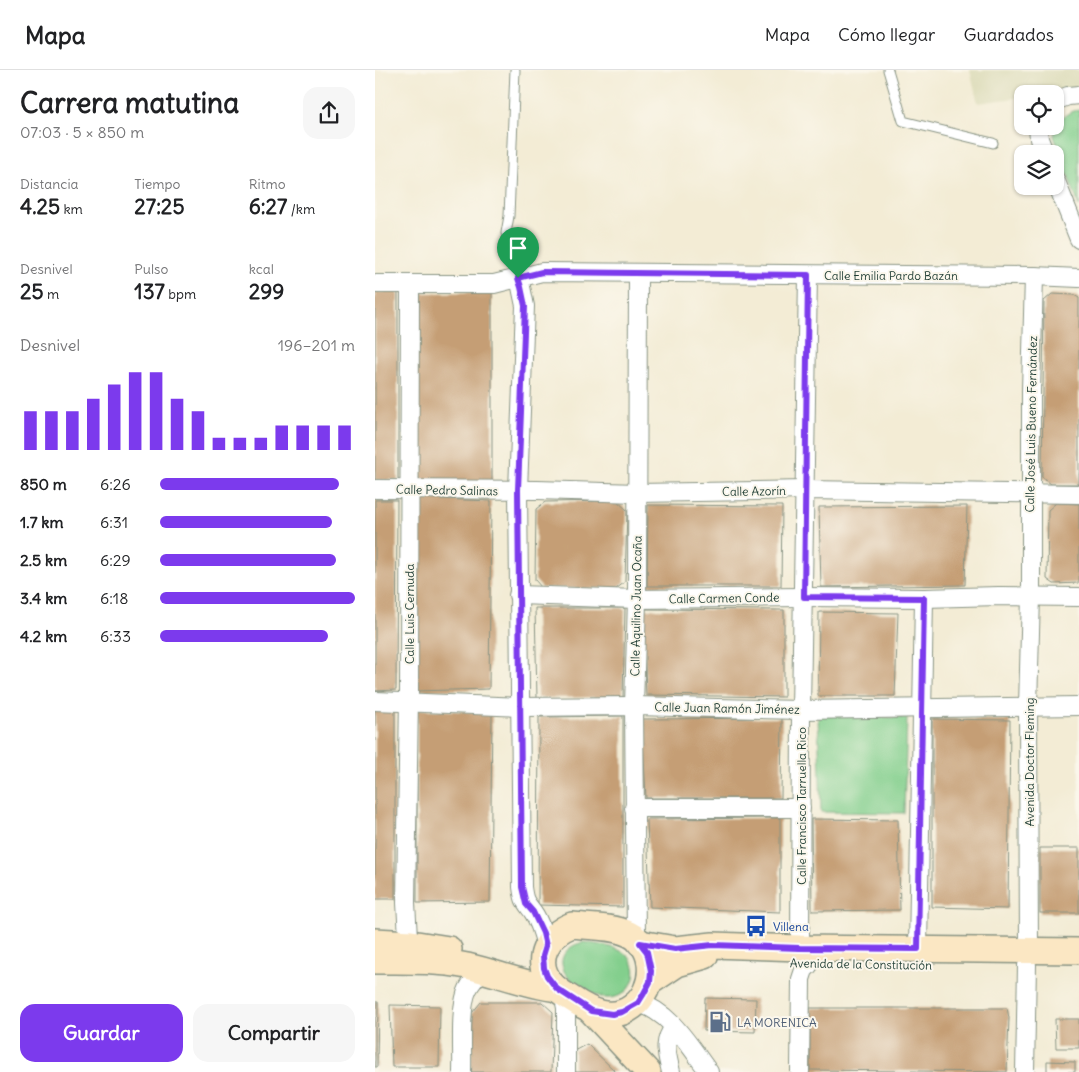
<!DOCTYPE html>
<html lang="es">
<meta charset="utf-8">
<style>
body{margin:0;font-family:Delius,sans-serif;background:#f6f6f6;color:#202124;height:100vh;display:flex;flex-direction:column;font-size:19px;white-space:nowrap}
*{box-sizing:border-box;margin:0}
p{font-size:16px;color:#757577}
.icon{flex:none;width:28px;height:28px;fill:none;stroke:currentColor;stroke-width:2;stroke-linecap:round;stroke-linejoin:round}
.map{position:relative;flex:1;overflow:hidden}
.details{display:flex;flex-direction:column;background:#fff;width:375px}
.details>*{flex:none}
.buttons{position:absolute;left:639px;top:15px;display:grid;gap:10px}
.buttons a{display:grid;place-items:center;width:50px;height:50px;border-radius:10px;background:#fff;box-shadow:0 1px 4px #0004;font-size:25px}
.pin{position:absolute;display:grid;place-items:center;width:42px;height:42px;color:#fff;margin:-51px -21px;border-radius:50% 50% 50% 0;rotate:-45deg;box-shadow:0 0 5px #0007}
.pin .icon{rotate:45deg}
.round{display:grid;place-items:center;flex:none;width:52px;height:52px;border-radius:15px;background:#f6f6f6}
.overview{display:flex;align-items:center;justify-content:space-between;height:85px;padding:0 20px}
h1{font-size:28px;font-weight:700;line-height:38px}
.stats{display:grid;grid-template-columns:repeat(3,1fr);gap:8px;height:85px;padding:5px 20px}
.stats div{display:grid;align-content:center}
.stats b{font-size:21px;font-weight:700}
.stats small{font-size:14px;font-weight:400}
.stats p{font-size:14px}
.chart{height:140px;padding:10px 20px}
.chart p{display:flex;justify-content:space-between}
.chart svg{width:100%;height:90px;margin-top:5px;stroke:#7c3aed;stroke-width:6}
.cta{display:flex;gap:10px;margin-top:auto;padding:10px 20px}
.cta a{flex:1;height:58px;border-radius:15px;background:#7c3aed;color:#fff;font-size:20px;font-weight:700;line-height:58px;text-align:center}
.cta a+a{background:#f6f6f6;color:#202124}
ul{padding:0 20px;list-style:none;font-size:16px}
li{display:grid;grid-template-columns:80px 60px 1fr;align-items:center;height:38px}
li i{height:12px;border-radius:6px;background:#7c3aed}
header{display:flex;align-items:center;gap:30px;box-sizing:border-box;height:70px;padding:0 25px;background:#fff;border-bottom:1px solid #e0e0e0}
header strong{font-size:24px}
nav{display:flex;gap:28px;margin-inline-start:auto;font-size:18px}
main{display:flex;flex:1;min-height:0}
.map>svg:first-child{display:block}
</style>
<header>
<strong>Mapa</strong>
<nav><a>Mapa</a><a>Cómo llegar</a><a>Guardados</a></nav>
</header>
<main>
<section class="details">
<div class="overview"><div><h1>Carrera matutina</h1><p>07:03 · 5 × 850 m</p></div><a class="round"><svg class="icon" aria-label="share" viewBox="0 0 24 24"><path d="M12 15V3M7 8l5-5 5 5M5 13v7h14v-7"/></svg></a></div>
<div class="stats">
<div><p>Distancia</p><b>4.25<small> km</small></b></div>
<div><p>Tiempo</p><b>27:25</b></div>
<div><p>Ritmo</p><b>6:27<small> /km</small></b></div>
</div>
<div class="stats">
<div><p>Desnivel</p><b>25<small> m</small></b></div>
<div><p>Pulso</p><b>137<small> bpm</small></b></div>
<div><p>kcal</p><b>299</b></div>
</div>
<div class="chart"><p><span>Desnivel</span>196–201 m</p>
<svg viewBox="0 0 160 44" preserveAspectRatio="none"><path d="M5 44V25M15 44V25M25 44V25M35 44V19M45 44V12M55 44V6M65 44V6M75 44V19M85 44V25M95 44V38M105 44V38M115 44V38M125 44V32M135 44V32M145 44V32M155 44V32"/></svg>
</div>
<ul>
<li><b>850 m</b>6:26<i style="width:92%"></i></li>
<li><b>1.7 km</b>6:31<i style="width:88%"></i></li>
<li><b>2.5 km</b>6:29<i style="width:90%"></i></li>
<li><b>3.4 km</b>6:18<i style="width:100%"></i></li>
<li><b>4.2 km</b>6:33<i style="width:86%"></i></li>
</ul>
<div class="cta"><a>Guardar</a><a>Compartir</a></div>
</section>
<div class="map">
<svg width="704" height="1002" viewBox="0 0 704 1002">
<rect width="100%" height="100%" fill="#fbf7ec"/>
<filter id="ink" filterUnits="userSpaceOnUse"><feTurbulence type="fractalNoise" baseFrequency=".02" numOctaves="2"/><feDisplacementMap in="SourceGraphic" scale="10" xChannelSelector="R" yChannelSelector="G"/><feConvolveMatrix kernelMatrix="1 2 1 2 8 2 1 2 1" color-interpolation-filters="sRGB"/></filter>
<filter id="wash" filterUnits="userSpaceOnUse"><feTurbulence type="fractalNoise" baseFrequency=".0096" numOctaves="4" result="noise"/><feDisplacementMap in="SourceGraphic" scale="20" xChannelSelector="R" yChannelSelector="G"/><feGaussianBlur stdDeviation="1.12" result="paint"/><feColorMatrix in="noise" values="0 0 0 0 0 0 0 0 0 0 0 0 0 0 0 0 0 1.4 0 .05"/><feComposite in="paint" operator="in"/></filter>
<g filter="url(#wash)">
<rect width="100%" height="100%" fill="#f3ecd5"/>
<!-- built -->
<polygon fill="#deddbb" points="595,0 704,0 704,19 670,24 648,24 647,27 603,33"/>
<!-- green -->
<g fill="#83cf8d" stroke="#518660">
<path d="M 704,40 L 704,136 L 679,66 C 681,52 689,42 704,40 Z"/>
<polygon points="443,645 532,648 529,743 446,742"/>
<path d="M 210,872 C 223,875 243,876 253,886 C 269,903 254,929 232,928 C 223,928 198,914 193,907 C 179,890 191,875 210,872 Z"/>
</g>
<g id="blocks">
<!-- building -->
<g fill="#c59e74">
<rect x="0" y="222" width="23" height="188"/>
<polygon points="117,222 117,412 40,412 42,223"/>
<polygon points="677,224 699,225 704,228 704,414 676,414 667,407 669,231"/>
<polygon points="42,428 116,431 114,619 39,621"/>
<polygon points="0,430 22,430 21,620 0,621"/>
<polygon points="242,431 252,440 250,512 241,519 167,518 160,510 161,439 170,432"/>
<polygon points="681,433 704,434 704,513 679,514 672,509 673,440"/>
<polygon points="273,435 407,436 406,516 272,516"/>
<polygon points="592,436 590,515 446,517 444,437"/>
<polygon points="160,538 250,538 248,627 162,628"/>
<polygon points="268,539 409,540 409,627 271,625"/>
<polygon points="444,542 523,543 520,626 443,626"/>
<rect x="0" y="639" width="20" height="190"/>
<polygon points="42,639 117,643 115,832 42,833"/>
<polygon points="248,646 248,837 163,835 164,647"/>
<polygon points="407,648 406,728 271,728 267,649"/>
<polygon points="557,649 635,650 633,839 557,837"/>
<polygon points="405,748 405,842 275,837 272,749"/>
<polygon points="436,749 523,750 525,840 437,841"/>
<rect x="665" y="778" width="39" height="65"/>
<polygon points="330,928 381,929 380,962 329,961"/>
<polygon points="0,932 3,932 2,997 0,997"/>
<polygon points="106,932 167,932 178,942 176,1002 96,1002 97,943"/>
<polygon points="15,935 65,936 64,997 17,997"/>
<polygon points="435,938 632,938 634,948 632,1002 435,1000"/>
<polygon points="680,949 704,949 704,978 681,978"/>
<polygon points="212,974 241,1002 199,1002 199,981"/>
<polygon points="672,991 700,992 700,1002 672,1002"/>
</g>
</g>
</g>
<g filter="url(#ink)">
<use href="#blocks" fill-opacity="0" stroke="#899484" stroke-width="1"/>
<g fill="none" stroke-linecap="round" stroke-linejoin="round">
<!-- lane casing -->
<g stroke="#899484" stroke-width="11">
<g id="lane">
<polyline points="140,0 134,146 131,163 143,208"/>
<polyline points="513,0 528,51 618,73"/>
</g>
</g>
<!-- street casing -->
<g stroke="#899484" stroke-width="20">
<g id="street">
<polyline points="680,31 693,26 704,25"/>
<polyline points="663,56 664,69 670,84"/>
<polyline points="680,109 704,169"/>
<path d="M 143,208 L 146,217 L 150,236 L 143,420 L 147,817 C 149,832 150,831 158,842 C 165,852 168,864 171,876"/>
<polyline points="0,214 119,214 167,202 659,206 704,208"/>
<polyline points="0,419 162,420 263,423 430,420 704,424"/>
<polyline points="143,525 262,529 429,527 549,528 624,526 704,527"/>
<polyline points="0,631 145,637 259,636 426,640 704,636"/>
<polyline points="259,738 426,738"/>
<polyline points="261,868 259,636 262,529 263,204"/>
<polyline points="26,874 36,873 33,867 31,833 34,625 35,214"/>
<polyline points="425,878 426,640 433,205"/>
<polyline points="543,879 549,528"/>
<polyline points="654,881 653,636 656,526 656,321 659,206"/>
<polyline points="188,923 191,938 191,1002"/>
<path d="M 263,933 C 295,941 315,977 334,1002"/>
<path d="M 87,1002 C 88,981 84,936 93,919 C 97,911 102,906 108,900"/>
<path d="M 296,1002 C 292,984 287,973 299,957"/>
<polyline points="425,1002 426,909 429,900 434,895"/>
<polyline points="650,1002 652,895"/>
</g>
</g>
<!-- secondary casing -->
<g stroke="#899484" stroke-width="28">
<g id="secondary">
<path d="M 197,855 C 215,857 237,856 254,864 C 283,878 281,920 257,937 C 237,952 215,941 197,929 C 189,924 181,920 176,913 C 157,890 173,864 197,855 Z"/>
<polyline points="0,871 36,873 74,879"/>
<polyline points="265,873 300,879 338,875 425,878 704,881"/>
<path d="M 0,891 C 31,891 62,890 92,896 C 122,903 151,915 182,919"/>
<polyline points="275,912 302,894 330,886"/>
<polyline points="216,941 273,1002"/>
</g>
</g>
<!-- lane -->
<use href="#lane" stroke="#fff" stroke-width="9"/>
<!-- street -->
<use href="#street" stroke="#fff" stroke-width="18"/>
<!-- secondary -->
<use href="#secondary" stroke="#fbe7c3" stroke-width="25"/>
</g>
</g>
<g fill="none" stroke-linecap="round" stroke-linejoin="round" filter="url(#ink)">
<!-- route casing -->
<g stroke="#fff" stroke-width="10">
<polygon id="route" points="167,202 433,205 429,527 549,528 543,879 425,878 338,875 300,879 265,873 272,882 276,901 275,912 268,925 263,933 247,942 237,944 216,941 182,919 172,906 169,898 168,886 171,876 168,863 158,842 151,834 147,817 143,420 150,236 146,217 143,208"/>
</g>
<!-- route -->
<use href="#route" stroke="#7c3aed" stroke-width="6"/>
</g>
<!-- icons -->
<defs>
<g id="bus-bare" transform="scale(1.725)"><path d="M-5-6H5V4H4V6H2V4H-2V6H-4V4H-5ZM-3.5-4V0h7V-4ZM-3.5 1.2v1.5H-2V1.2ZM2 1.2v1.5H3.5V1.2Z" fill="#1a4fb4" stroke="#fbf7ec" stroke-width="2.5" paint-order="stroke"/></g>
<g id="fuel-bare" transform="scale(1.725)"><path d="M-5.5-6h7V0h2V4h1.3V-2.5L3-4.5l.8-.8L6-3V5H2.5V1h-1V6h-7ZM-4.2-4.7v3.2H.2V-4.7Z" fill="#5c6f8a" stroke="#fbf7ec" stroke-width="2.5" paint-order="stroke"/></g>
</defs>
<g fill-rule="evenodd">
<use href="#bus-bare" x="381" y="856"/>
<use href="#fuel-bare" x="345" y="952"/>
</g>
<g text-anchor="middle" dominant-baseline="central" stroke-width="4" stroke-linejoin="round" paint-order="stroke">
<!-- street labels -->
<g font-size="12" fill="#1f3d34" stroke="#fbf7ec">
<text x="516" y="205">Calle Emilia Pardo Bazán</text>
<text transform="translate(656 354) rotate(-89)">Calle José Luis Bueno Fernández</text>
<text transform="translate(72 420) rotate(1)">Calle Pedro Salinas</text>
<text transform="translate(379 421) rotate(-1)">Calle Azorín</text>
<text transform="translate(349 528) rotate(-1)">Calle Carmen Conde</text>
<text transform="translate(261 536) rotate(-89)">Calle Aquilino Juan Ocaña</text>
<text transform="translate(34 544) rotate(-90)">Calle Luis Cernuda</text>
<text transform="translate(352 638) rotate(1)">Calle Juan Ramón Jiménez</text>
<text transform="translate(654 692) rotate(-90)">Avenida Doctor Fleming</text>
<text transform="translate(426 736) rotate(-90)">Calle Francisco Tarruella Rico</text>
<text transform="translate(486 894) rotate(1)">Avenida de la Constitución</text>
</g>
<!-- transit labels -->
<g font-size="12" fill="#164399" stroke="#fbf7ec" text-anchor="start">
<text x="398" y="856">Villena</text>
</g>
<!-- service labels -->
<g font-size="12" fill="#4e5e75" stroke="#fbf7ec" text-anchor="start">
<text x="362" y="952">LA MORENICA</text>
</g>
</g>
</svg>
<div class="buttons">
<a><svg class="icon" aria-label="locate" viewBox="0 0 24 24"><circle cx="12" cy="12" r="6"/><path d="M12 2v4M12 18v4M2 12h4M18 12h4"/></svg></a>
<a><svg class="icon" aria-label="layers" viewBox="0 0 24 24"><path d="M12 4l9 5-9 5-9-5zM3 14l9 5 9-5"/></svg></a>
</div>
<div class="pin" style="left:143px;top:208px;background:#1e9e55"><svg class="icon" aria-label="arrive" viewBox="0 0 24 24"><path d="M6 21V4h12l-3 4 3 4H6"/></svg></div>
</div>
</main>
